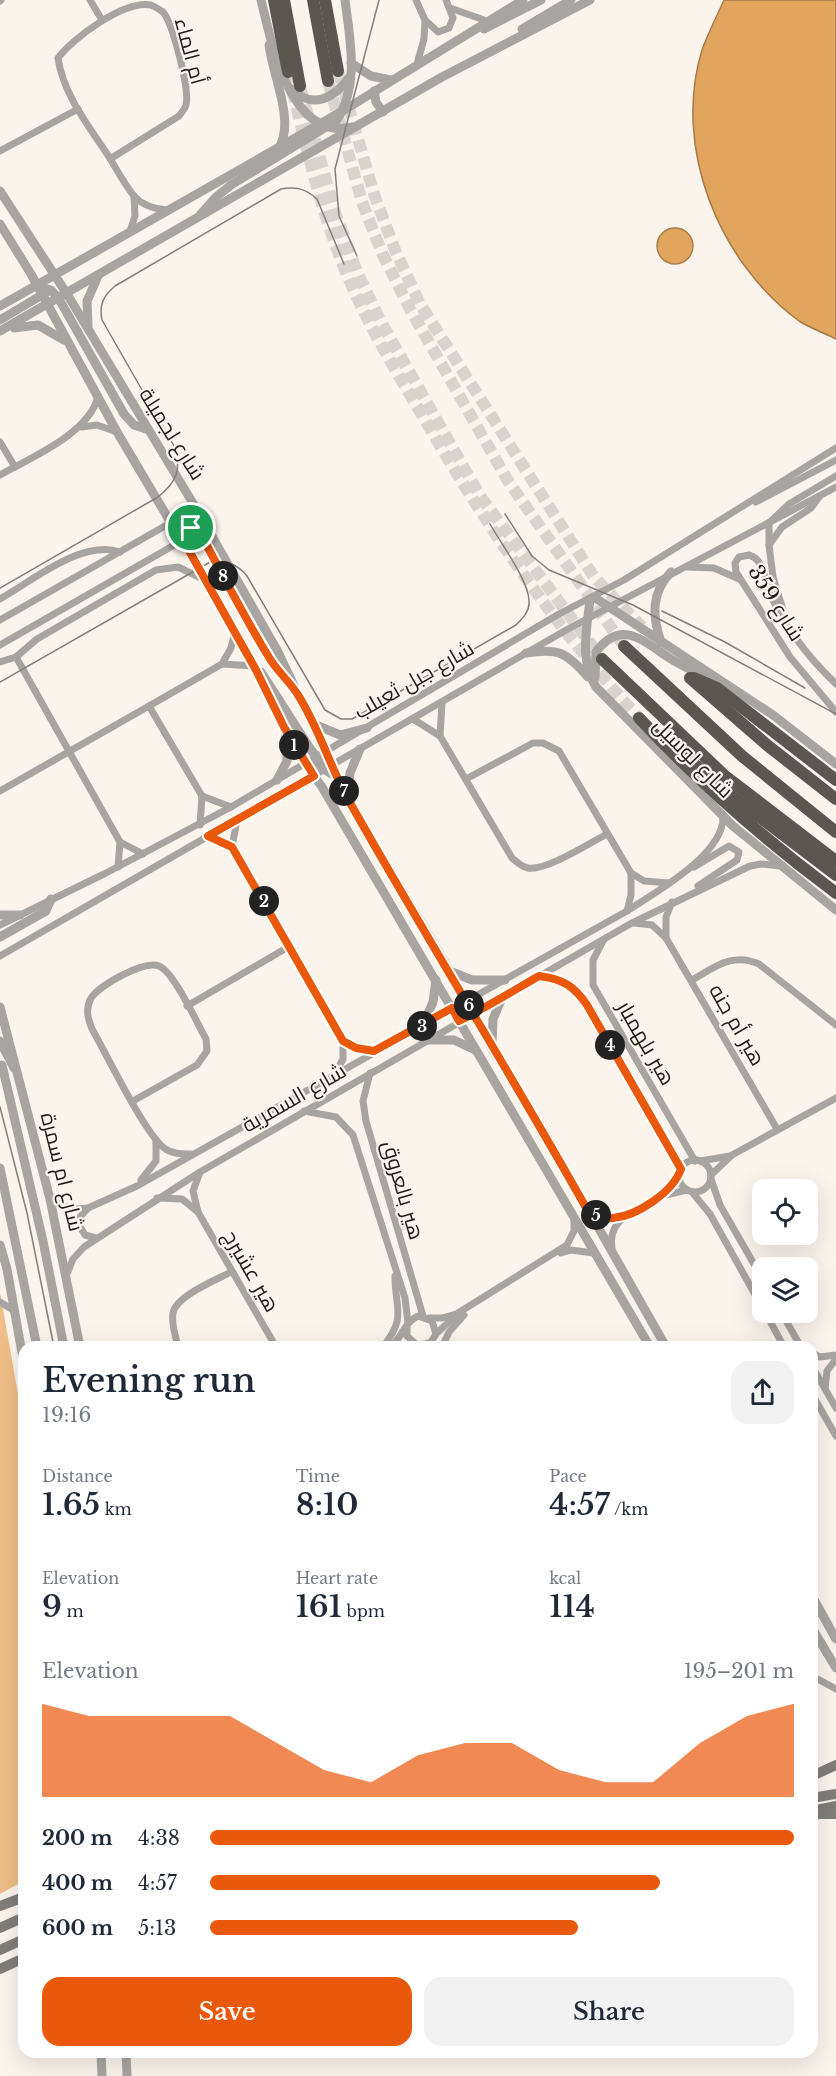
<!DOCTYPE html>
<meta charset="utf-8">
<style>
body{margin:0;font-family:"Libre Baskerville",Cairo,serif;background:#f2f2f3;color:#1f2937;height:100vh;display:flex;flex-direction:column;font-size:22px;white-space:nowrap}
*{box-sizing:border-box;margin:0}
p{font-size:20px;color:#747a83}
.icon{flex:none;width:33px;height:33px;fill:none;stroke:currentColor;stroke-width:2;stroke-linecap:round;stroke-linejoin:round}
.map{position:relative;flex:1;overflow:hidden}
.panel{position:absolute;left:18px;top:1341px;width:800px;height:717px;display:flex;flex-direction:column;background:#fff;border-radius:18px;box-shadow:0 6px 24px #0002}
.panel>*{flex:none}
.controls{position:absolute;left:752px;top:1179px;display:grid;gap:12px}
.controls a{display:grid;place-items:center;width:66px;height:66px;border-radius:12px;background:#fff;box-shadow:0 6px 24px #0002;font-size:30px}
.pin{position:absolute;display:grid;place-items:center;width:51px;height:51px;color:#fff;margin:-26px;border:3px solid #fff;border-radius:50%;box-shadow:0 2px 6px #0007}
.km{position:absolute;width:30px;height:30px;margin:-15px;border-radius:50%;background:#222;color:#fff;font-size:16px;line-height:30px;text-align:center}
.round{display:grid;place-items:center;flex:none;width:63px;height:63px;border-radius:18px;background:#f2f2f3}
.summary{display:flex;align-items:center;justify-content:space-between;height:102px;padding:0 24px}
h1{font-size:33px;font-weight:600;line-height:45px}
.figures{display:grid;grid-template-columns:repeat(3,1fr);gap:9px;height:102px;padding:6px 24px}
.figures div{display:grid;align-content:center}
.figures b{font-size:30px;font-weight:600}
.figures small{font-size:16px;font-weight:400}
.figures p{font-size:16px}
.chart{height:168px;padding:12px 24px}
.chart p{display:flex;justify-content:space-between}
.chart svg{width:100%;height:108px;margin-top:6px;fill:#ea580c;opacity:.7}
.button{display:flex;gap:12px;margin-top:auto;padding:12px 24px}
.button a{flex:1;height:69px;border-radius:18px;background:#ea580c;color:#fff;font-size:24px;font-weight:600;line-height:69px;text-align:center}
.button a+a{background:#f2f2f3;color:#1f2937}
ul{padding:0 24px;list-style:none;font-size:20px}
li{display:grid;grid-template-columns:96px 72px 1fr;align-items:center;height:45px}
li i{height:15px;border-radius:8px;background:#ea580c}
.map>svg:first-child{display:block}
</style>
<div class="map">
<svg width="836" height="2076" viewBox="0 0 836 2076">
<rect width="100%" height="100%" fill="#fbf4ed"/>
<!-- green -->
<polygon fill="#efbe87" points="0,1292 24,1428 24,1881 0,1894"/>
<!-- water -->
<g fill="#e2a55e" stroke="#a77c49" stroke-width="1.5">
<path d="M 724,0 L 836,0 L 836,339 C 824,333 810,328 799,321 C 719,262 672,148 702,50 C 708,33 717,16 724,0 Z"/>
<circle cx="675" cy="246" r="18"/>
</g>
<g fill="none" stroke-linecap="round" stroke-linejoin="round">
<!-- trunk-tunnel -->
<g stroke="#dad3cd" stroke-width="12" stroke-dasharray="12 6" stroke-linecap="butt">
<polyline points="338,71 375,197 395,250 420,304 594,577 642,627"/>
<path d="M 288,72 C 305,141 320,211 348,277 C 369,327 397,373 425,420 C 487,527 555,627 639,718"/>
<polyline points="328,81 362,202 382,253 410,309 508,481 624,646"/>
<polyline points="300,87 335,212 357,272 381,322 480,496 602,659"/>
</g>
<!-- minor -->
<g stroke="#a7a4a1" stroke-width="7">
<polyline points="90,0 102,20"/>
<polyline points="416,0 425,20 438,32 449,28 453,18 446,0"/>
<polyline points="0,1 1,0"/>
<polyline points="450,8 487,21"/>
<polyline points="417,64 424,39 425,20"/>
<polyline points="0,151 78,109"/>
<path d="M 110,159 L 179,116 C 181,113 185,109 186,105 C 190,90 173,24 163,12 C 160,10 154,6 151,5 C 124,0 73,38 58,58 C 63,95 91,129 111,160 C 118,172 125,185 134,196 C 142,205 155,209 167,210"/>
<polyline points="130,231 135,216 134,196"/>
<polyline points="82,427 97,425 117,432"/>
<polyline points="0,442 15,467"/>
<path d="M 0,475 C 32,457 88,434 98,397"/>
<polyline points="756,502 836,460"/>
<polyline points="769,545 769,523 789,504 836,476"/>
<polyline points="687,567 714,568 739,579"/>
<path d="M 0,599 C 32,581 82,539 120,552"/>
<polyline points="783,610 773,577 769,545 782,527 811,508 820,496"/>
<polyline points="0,620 172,522"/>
<polyline points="0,645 183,540 190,532 194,505"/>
<polyline points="16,657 120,842 143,854"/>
<polyline points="0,662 16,657 37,639 156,570 178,567 205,580"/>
<polyline points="222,664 254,666"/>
<path d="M 836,684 C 810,659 785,627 770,594 C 765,580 764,559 749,555 L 739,557 L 735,563 L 736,572 L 790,657 L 836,712"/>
<polyline points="149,706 222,664 231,648 235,631"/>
<path d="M 413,719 L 440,736 L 512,858 C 517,862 521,867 528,868 C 546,871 590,843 607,834"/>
<polyline points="440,736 442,703"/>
<polyline points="466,779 533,743 543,743 559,751 631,873 631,895 627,911"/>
<polyline points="0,791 149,706 202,796 200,825"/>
<polyline points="202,796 231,807"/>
<polyline points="209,836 232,847 343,1041 343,1059 337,1070"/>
<polyline points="232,847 237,820"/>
<polyline points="118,867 120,842"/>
<polyline points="694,867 729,846 739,852 737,860 698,886"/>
<polyline points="631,873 644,881 669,883"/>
<polyline points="634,923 652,925 666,938 777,1129"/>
<polyline points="0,925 106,873 231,807 559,614 624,580 836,448"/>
<polyline points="666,938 666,917 672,902"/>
<polyline points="603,941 593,960 593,985 695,1161"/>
<polyline points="0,956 568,629 836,487"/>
<polyline points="539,976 558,978 579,992 681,1169"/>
<path d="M 692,980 C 715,967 733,952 759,964 L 836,1025"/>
<polyline points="187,1006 290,946"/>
<polyline points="343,1041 356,1048 374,1051"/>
<polyline points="370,1073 363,1101 366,1121 423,1316"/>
<path d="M 133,1101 L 197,1065 L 207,1051 L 206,1039 C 197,1023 174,972 159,966 C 144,960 100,985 91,998 C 85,1009 88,1019 92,1029 C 107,1055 144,1132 164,1148 C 172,1154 181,1154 191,1154"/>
<polyline points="304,1111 336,1117 353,1135 405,1298 408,1323"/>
<circle cx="695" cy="1176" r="16"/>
<polyline points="700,1161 730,1156"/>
<polyline points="200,1172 193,1191 198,1212 276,1347"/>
<polyline points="711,1175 732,1155 836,1098"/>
<polyline points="711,1179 720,1205 762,1278"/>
<polyline points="141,1180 156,1161 156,1140"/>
<polyline points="692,1192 710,1214 762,1307"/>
<polyline points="661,1196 687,1190"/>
<polyline points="157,1198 182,1199 198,1212"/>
<path d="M 50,1199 L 71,1209 L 88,1208 L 137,1186 L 627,911 C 656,892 725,854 723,816"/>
<polyline points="88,1208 80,1217 79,1225 85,1235 96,1238"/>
<polyline points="589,1213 606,1218 624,1216"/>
<path d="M 612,1248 C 607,1218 637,1211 656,1198 C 666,1192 673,1183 679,1174"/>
<polyline points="561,1253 571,1250 593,1253"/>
<polyline points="67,1274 73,1259 84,1247 200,1172 630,924 750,866 761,864 780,866"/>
<polyline points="0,1302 13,1310"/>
<polyline points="765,1312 784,1347"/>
<polyline points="781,1312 801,1347"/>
<polyline points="429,1318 442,1318 456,1314"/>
<polyline points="436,1334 458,1313 567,1245 574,1231 574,1220"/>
<path d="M 178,1347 C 176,1337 171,1324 173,1313 C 176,1296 216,1280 231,1272"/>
<path d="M 383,1347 C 407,1316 395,1310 395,1276"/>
<path d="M 391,1347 C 401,1338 405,1322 418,1316 L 432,1321 L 436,1334 L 431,1342 L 418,1346 L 407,1336 L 407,1326"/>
<polyline points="442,1347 449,1332 464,1315"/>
<polyline points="812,1353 820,1357 836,1355"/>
<polyline points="812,1366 836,1408"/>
<polyline points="825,1388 827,1371 836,1359"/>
<polyline points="812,1394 836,1436"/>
<polyline points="812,1676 836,1689"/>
</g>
<!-- tertiary -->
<g stroke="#a7a4a1" stroke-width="9">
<path d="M 261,0 C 272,44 290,142 353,127"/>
<polyline points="484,29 541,0"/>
<polyline points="522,29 571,0"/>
<path d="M 269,45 C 273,76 293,117 281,144"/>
<polyline points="351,63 371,76 391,80"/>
<path d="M 291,89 C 313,110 334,98 349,78"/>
<polyline points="374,91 376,102 383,112"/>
<polyline points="0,191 67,294 194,505 277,650 348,799 450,971 492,1049 547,1137 666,1347"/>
<path d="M 200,215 L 216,197 L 231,185 L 336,121 C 360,86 350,39 345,0"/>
<polyline points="0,224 31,274 117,432 235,631 300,756 322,787 650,1347"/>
<polyline points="37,286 51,290 59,299 124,414 134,425 146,429"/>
<polyline points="0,306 341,112 523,0"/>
<polyline points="0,320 47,292"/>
<polyline points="88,326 87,301 98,276"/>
<polyline points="14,328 38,325 64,340"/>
<polyline points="0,331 442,77 590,0"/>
<polyline points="172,522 184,524 202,539 270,658 292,687"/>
<polyline points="594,597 773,715 836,764"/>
<path d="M 590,599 C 587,629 579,660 596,687 L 733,826 L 836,910"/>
<path d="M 661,642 C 652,616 651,593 671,572"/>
<path d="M 526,653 C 559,648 566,652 588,677"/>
<polyline points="261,672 311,750 319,759 332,765"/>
<path d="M 595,678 L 596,652 C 621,619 642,640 668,657 C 680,665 693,671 706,677"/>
<polyline points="316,725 340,735 367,728"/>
<polyline points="305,764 319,766 338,778"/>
<polyline points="277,780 287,761 286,735"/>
<polyline points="348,797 350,773 360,749"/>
<polyline points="0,915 20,915"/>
<polyline points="0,937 46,911 51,899"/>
<polyline points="452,972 472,980 505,980"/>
<polyline points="0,1007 50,1199 80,1347"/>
<polyline points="423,1025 433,1002 436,980"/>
<polyline points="424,1040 454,1040 475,1050"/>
<polyline points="0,1041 14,1068"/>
<polyline points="492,1046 493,1019 502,998"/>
<polyline points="2,1065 43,1241 64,1347"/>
<polyline points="0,1168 37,1347"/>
<polyline points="0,1245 7,1269 24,1364"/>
<polyline points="812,1596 836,1639"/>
<polyline points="812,1628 836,1668"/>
<polyline points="101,2052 102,2076"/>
<polyline points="126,2052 127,2076"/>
</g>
<!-- secondary -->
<g stroke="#817d79" stroke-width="10">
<polyline points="812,1776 836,1765"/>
<polyline points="812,1798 836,1794"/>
<polyline points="812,1811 836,1806"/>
<polyline points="818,1814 836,1814"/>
<polyline points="0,1906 24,1897"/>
<polyline points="0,1928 24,1917"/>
<polyline points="0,1950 24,1939"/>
<polyline points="0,1969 24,1958"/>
</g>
<!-- trunk -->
<g stroke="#5c5651" stroke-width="12">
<polyline points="274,0 288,72"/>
<polyline points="284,0 300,86"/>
<polyline points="313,0 328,81"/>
<polyline points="325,0 338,71"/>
<polyline points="624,646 742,756 836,832"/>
<polyline points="602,659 725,776 836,861"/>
<polyline points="690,678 767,745 836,799"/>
<polyline points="694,678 717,688 836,780"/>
<path d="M 639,718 C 699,782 765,840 836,893"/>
<polyline points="679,751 732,796 836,875"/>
</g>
<!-- tram -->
<g stroke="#837e79" stroke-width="1.5">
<polyline points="357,256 339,216 335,169 379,0"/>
<polyline points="505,514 532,556 549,570 633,605 836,714"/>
<path d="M 0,588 L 158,497 C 177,482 182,469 174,446 L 102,320 C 99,305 103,296 115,286 L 281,189 C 296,186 306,189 317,199 L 344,264"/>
<polyline points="662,611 725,642 805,688"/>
<path d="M 0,682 L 212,561 C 228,561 237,564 247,576 L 325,710 L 341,719 L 352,719 L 516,625 C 523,618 530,611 529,601 C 529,581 500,542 490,524"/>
<polyline points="0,1107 27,1213 54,1347"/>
</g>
</g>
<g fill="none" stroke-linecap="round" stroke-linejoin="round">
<!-- route casing -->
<g stroke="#fff" stroke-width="12">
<path id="route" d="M 191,528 L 183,540 L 256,670 L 284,727 L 314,776 L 208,836 L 232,847 L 343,1041 L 356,1048 L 374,1051 L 452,1008 L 459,1021 C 487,1007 513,991 539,976 C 563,979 574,986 587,1005 L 681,1169 C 673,1192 637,1216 613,1218 C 604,1219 597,1216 589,1213 C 511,1074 427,939 349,801 C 330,767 319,728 298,695 C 290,682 278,672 270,659 C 247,622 227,583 206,544 L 191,528"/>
</g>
<!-- route -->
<use href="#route" stroke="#ea580c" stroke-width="8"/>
</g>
<g text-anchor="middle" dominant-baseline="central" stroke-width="4.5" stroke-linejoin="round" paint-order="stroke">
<!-- street labels -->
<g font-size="21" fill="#1d1b18" stroke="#fbf4ed">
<text transform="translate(190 51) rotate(75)">أم الماء</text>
<text transform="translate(172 434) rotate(58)">شارع لجميلة</text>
<text transform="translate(776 603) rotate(58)">شارع 359</text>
<text transform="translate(414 680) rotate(-30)">شارع جبل ثعيلب</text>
<text transform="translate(693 758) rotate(45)">شارع لوسيل</text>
<text transform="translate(737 1025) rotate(60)">هير أم جنه</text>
<text transform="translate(646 1043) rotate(60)">هير بلهمبار</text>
<text transform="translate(294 1098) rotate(-30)">شارع السمرية</text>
<text transform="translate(62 1172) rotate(76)">شارع ام سمرة</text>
<text transform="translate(403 1190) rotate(74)">هير بالعروق</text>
<text transform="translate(251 1271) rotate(60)">هير عشيرج</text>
</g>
</g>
</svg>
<div class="controls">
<a><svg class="icon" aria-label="locate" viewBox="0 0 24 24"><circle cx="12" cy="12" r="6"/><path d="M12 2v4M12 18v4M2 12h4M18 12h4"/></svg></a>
<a><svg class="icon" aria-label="layers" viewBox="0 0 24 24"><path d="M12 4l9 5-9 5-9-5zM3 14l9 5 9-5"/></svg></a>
</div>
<div class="pin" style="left:191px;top:528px;background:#1e9e55"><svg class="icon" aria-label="arrive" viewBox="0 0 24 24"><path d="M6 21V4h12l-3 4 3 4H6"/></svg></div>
<b class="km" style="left:294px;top:745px">1</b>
<b class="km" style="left:264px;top:901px">2</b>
<b class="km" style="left:422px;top:1026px">3</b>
<b class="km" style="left:610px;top:1045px">4</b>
<b class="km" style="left:596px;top:1215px">5</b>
<b class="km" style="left:469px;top:1005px">6</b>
<b class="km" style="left:344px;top:791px">7</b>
<b class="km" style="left:223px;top:576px">8</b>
<section class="panel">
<div class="summary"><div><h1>Evening run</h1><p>19:16</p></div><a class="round"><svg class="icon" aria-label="share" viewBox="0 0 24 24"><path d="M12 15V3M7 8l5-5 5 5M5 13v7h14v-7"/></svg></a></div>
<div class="figures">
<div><p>Distance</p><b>1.65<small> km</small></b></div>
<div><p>Time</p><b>8:10</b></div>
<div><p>Pace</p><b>4:57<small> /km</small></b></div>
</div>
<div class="figures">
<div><p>Elevation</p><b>9<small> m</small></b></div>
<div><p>Heart rate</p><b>161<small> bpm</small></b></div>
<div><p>kcal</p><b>114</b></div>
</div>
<div class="chart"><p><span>Elevation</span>195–201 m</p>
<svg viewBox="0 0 160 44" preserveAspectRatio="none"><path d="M0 44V6L10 11L20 11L30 11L40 11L50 22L60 33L70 38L80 27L90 22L100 22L110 33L120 38L130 38L140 22L150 11L160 6V44z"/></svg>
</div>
<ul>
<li><b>200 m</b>4:38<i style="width:100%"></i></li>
<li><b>400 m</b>4:57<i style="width:77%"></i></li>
<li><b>600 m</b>5:13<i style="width:63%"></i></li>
</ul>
<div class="button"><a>Save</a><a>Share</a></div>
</section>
</div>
